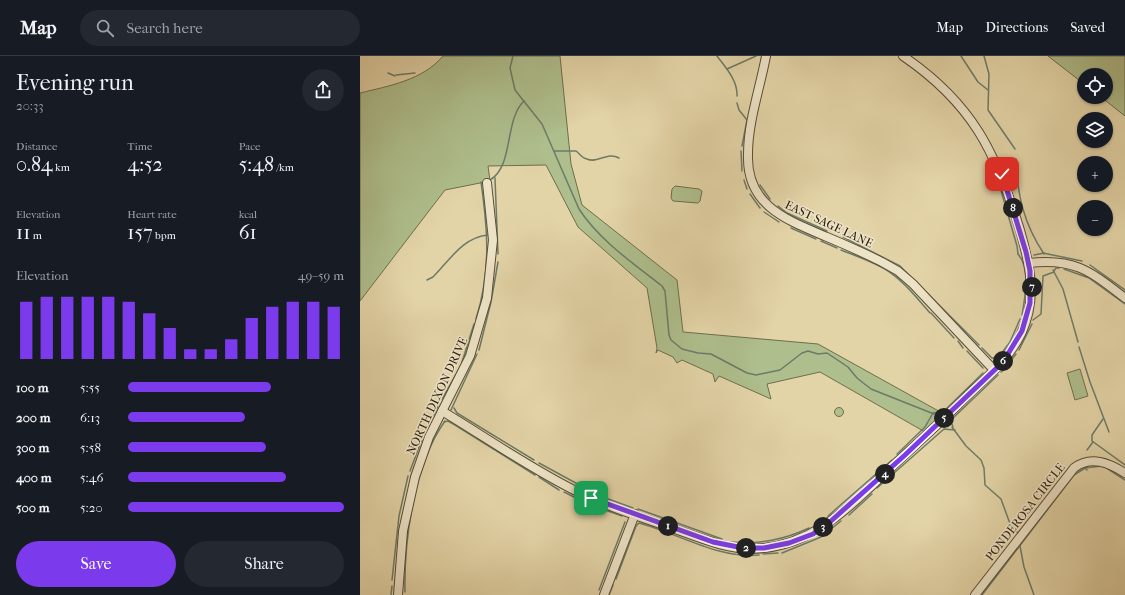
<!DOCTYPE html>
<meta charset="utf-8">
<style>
body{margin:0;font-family:"IM FELL French Canon",serif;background:#242831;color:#f1f3f6;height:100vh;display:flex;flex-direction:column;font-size:15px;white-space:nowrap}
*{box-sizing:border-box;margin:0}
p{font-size:13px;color:#9ea1a6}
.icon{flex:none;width:22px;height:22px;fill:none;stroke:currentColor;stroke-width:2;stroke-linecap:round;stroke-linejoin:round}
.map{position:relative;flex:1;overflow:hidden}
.sheet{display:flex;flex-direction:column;background:#171b24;width:360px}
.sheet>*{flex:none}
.fabs{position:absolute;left:717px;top:12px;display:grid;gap:8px}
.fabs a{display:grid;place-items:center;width:36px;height:36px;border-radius:50%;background:#171b24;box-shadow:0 1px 3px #0004;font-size:20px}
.pin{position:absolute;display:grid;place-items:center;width:34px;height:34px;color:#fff;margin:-17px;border-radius:8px;box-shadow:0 2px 6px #0006}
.km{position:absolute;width:20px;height:20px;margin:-10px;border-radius:50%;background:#222;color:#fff;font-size:11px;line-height:20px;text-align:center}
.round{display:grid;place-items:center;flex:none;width:42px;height:42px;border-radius:21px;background:#242831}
.head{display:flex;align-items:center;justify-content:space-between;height:68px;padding:0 16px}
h1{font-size:22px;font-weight:600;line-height:30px}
.stats{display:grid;grid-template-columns:repeat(3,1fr);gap:6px;height:68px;padding:4px 16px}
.stats div{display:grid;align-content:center}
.stats b{font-size:20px;font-weight:600}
.stats small{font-size:11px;font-weight:400}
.stats p{font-size:11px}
.chart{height:112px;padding:8px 16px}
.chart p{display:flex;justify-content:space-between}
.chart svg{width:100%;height:72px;margin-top:4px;stroke:#7c3aed;stroke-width:6}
.primary-button{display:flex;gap:8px;margin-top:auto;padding:8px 16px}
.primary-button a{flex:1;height:46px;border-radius:24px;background:#7c3aed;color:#fff;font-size:16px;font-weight:600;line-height:46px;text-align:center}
.primary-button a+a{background:#242831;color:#f1f3f6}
ul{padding:0 16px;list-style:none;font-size:13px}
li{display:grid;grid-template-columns:64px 48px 1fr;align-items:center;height:30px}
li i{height:10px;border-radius:5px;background:#7c3aed}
header{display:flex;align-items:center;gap:24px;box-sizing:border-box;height:56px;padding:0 20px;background:#171b24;border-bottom:1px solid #363941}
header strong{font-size:19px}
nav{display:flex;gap:22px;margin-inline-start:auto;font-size:14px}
.search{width:280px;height:36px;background:#242831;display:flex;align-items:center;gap:10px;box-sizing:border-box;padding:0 14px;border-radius:22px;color:#9ea1a6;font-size:15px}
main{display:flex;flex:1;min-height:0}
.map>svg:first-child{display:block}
</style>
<header>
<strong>Map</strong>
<div class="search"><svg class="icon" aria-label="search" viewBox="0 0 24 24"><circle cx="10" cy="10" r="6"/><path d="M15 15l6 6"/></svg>Search here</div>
<nav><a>Map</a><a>Directions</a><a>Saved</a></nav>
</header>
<main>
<section class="sheet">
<div class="head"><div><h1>Evening run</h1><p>20:33</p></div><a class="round"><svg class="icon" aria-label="share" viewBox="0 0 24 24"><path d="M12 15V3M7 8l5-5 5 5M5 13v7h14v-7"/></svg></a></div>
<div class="stats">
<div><p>Distance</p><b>0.84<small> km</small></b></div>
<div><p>Time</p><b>4:52</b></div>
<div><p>Pace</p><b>5:48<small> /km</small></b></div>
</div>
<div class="stats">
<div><p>Elevation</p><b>11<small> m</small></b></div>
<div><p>Heart rate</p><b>157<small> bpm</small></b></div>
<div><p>kcal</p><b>61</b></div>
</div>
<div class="chart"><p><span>Elevation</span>49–59 m</p>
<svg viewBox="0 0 160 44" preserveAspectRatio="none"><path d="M5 44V9M15 44V6M25 44V6M35 44V6M45 44V6M55 44V9M65 44V16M75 44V25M85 44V38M95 44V38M105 44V32M115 44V19M125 44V12M135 44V9M145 44V9M155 44V12"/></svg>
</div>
<ul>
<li><b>100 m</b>5:55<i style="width:66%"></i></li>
<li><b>200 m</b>6:13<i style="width:54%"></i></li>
<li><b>300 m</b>5:58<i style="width:64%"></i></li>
<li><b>400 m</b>5:46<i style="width:73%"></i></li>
<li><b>500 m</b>5:20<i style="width:100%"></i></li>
</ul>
<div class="primary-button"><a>Save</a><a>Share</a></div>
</section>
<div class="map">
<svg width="765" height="539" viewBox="0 0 765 539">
<rect width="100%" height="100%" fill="#e3d4a7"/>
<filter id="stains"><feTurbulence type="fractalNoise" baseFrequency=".005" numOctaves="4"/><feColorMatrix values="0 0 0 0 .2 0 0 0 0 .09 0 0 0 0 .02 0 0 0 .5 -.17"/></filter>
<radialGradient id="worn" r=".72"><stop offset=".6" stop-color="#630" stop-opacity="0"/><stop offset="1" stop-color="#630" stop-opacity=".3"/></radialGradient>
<!-- green -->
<g fill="#aebe8c" stroke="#6e6e4e">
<path d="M 83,0 L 200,0 L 211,108 L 222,149 L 317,224 L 323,276 L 458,288 L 584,358 L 565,376 L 460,316 L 407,328 L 411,343 L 359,320 L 355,326 L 353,318 L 322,304 L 317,307 L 313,301 L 298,294 L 296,297 L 297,292 L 287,232 L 218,171 L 186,109 L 128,110 L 130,125 L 85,134 L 0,245 L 0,37 C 29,30 63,24 83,0 Z"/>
<polygon points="688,0 765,0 765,60 741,41 746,41 746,19 724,19 724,28"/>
<polygon points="315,130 339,133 342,135 340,145 338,147 313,145 311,142 312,133"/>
<polygon points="720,313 728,340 715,344 707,317"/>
<circle cx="479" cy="356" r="4.5"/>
</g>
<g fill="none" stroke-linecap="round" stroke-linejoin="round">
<!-- stream -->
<g stroke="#6c7b69" stroke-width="1.5">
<path d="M 153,0 L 150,12 L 155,34 L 182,68 L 219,153 C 239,184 274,208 302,230 L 305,235 L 309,279 L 311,284 L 322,293 L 338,297 L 351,298 L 387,317 L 396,319 L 420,314 L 442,297 L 448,295 L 458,298 L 467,297 L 488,311 L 497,322 L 511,333 L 574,358"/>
<path d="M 357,0 C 366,12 378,25 377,40"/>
<polyline points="601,0 618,26 628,34"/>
<polyline points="624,0 629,18 628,54 655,93"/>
<polyline points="367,13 396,0"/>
<polyline points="28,17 35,20"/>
<polyline points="36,19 55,17"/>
<polyline points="377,47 379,54 387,64 382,90"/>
<path d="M 194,95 L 216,95 C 220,98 222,102 227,103 C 238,108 247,95 259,102"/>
<polyline points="381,95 382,115"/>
<path d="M 656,103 C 657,139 664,168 684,198"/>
<polyline points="135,122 138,198"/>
<path d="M 130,124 C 154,110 144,64 164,45"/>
<polyline points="384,124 387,133"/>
<polyline points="400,129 410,143"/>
<polyline points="640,131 657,190 658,198"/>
<polyline points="390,138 400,152"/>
<polyline points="418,150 427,157 467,175"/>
<polyline points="404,156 419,166"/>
<polyline points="431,172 456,183"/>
<polyline points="483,181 540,210 619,289"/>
<polyline points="461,185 477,192"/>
<path d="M 481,194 C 496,200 511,205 525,213 C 543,224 556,241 570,257"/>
<polyline points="683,197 722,205"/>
<path d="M 658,198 C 671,213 665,241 662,259"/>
<polyline points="674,199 684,197"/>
<polyline points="730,209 765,234"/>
<polyline points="704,213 729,222 765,248"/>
<polyline points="693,214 703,233 718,286"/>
<polyline points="694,215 696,212 699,212"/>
<path d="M 67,224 L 73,221 C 89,205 103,181 128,179"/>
<polyline points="571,257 594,282"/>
<path d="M 116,263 C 131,215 128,176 121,126"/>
<polyline points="673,264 681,258 683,220 694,216"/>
<polyline points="598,285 603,292"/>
<polyline points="719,291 730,326 749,376"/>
<polyline points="622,292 632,302 638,302 650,286 660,263"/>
<polyline points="119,294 131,246 138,206"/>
<polyline points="659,294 672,268"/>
<polyline points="607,295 623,312"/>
<polyline points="102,306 114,268"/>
<polyline points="647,310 656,298"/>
<polyline points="641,316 644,314"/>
<polyline points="82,343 99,313"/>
<polyline points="94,352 97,357 174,404"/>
<polyline points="91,354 117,298"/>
<polyline points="743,363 732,379 732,385 765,409"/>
<polyline points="84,366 88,365 95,369 175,419"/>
<polyline points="592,371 606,390 621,404 624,412 625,429 641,443 649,465 657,476"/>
<polyline points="593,371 591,365 592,363 638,319"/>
<polyline points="727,394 733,386"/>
<polyline points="537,398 565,371 573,357 584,355 623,317"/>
<polyline points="179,407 236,438"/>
<polyline points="748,413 765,424"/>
<polyline points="727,414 725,412 741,410"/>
<polyline points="50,415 61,386 79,348"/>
<polyline points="179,421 199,434"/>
<polyline points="517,432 584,373 595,374"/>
<polyline points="204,436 226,447 262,460"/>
<polyline points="240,440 273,452"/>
<polyline points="278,453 362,483"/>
<polyline points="489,459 512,438"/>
<polyline points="468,460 532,404"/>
<path d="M 372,486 C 398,489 426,483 449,472"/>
<polyline points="660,490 664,511 674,539"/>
<polyline points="422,497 461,481 481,465"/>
<polyline points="403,498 418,497"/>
<path d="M 256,523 L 276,470 L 279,467 C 318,477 357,503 399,499"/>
<polyline points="32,524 39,460 48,420"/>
<polyline points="239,534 265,466"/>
<path d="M 45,536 C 44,484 54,408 85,365"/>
<polyline points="31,539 32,530"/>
<polyline points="249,539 253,529"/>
<polyline points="622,539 714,419 725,412"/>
</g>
<!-- minor casing -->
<g stroke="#5b4c36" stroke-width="10">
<g id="minor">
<path d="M 406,0 C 400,32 388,66 388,98 C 386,150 427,164 467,181 C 486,189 504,197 522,206 L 538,215 L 553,228 L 634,314"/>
<path d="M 669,207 C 715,202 730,215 765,242"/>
<path d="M 82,355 C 127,382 171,413 218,436 C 247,451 279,460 309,471 C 336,480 364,493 392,493 C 457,491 493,446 537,406 C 561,384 585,362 608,339 C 628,320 649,303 661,278 C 678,243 670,209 660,174 C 636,96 612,47 543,0"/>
<polyline points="38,539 43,475 55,421 69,381 110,300 127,242 133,184 127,127"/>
<polyline points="244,539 275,458"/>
<path d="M 615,539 L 714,412 C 731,399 749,407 765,417"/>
</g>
</g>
<!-- minor -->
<use href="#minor" stroke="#ede3c6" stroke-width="8"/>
</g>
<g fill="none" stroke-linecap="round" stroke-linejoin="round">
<!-- route casing -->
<g stroke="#fff" stroke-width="8">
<polyline id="route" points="231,442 353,486 383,492 404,492 429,487 453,478 471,465 545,399 643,306 662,275 670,247 670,215 666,196 642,118"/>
</g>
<!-- route -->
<use href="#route" stroke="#7c3aed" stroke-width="5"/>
</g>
<g text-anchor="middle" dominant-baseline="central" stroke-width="3" stroke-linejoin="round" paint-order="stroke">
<!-- street labels -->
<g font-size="12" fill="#2e1f10" stroke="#ede3c6">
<text transform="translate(469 168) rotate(25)">EAST SAGE LANE</text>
<text transform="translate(77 340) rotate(-65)">NORTH DIXON DRIVE</text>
<text transform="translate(665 456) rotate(-52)">PONDEROSA CIRCLE</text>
</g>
</g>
<rect width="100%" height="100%" filter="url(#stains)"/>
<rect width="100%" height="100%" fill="url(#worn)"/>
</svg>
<div class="fabs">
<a><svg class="icon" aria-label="locate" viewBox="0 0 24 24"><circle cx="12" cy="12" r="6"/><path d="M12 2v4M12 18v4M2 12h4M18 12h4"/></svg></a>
<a><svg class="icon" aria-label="layers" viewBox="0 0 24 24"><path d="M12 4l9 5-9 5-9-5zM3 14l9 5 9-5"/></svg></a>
<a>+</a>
<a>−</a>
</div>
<div class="pin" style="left:231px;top:442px;background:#1e9e55"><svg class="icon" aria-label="arrive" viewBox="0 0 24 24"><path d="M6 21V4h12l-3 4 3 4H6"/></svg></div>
<div class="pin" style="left:642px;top:118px;background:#d93025"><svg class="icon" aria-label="check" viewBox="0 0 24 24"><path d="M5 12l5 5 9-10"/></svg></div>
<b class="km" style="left:308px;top:470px">1</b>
<b class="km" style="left:386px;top:492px">2</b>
<b class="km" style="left:463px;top:471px">3</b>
<b class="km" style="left:525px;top:418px">4</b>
<b class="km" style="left:584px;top:362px">5</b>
<b class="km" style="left:643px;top:305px">6</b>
<b class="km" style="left:672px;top:231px">7</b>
<b class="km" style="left:653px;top:152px">8</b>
</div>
</main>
